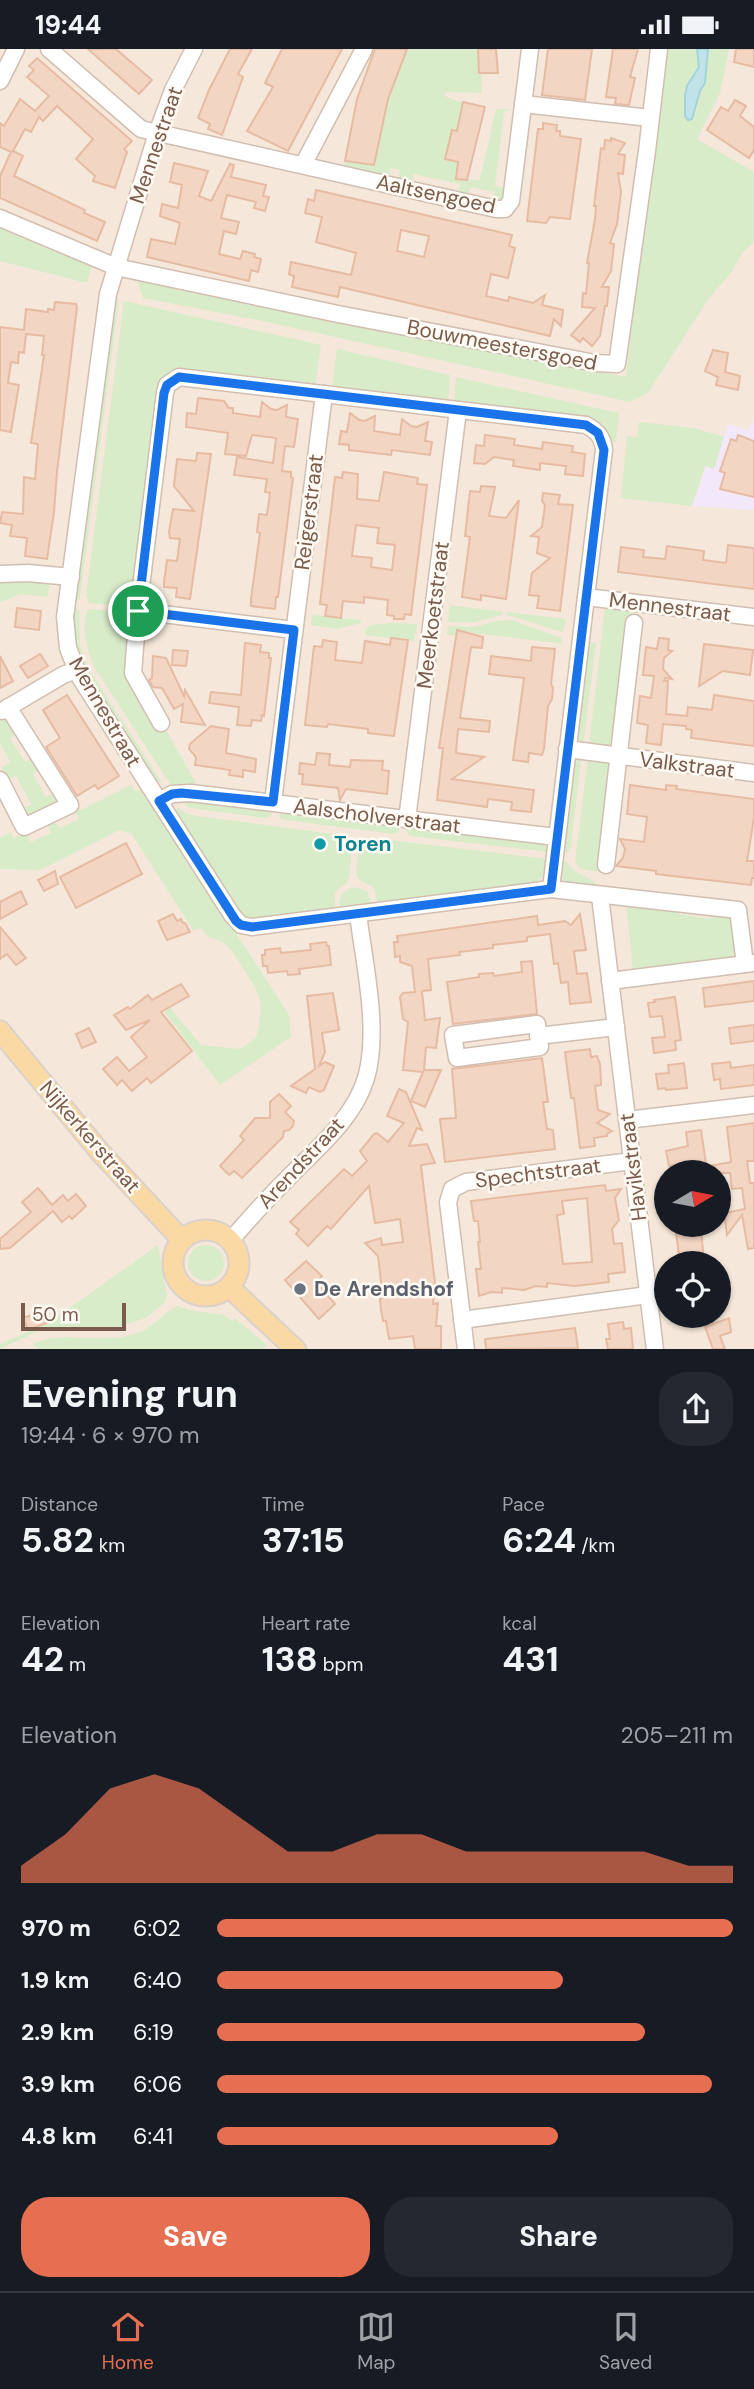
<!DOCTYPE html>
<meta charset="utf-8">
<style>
body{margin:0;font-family:"DM Sans",sans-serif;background:#242831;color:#f1f3f6;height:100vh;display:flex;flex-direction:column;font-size:26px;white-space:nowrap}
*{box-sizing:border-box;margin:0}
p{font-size:23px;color:#9ea1a6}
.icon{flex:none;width:38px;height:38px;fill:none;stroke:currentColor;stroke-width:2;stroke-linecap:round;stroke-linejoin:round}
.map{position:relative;height:1300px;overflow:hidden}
.drawer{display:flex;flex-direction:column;background:#171b24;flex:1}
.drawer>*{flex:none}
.needle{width:46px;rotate:80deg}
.controls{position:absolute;left:654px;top:1111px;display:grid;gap:14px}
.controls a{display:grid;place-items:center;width:77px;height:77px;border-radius:50%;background:#171b24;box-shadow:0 2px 5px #0004;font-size:35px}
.scale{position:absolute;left:21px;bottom:18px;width:105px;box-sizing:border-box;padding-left:7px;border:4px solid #7a5c4d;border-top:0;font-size:19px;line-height:24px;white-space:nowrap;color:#7a5c4d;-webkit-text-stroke:5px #fffaf3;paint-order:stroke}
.pin{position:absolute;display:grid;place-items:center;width:60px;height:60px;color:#fff;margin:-30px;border:4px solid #fff;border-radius:50%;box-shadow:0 2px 7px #0007}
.round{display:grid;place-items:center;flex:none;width:74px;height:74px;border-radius:28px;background:#242831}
.overview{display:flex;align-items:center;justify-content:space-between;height:119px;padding:0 21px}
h1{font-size:38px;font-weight:700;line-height:52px}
.metrics{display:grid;grid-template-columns:repeat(3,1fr);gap:10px;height:119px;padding:7px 21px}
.metrics div{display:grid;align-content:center}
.metrics b{font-size:35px;font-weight:700}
.metrics small{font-size:19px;font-weight:400}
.metrics p{font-size:19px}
.chart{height:196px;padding:14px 21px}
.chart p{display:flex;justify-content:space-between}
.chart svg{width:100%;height:126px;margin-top:7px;fill:#e76f51;opacity:.7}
.action{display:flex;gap:14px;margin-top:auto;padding:14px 21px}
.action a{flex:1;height:80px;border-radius:28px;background:#e76f51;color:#fff;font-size:28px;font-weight:700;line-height:80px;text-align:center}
.action a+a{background:#242831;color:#f1f3f6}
ul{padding:0 21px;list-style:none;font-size:23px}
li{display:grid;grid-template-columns:112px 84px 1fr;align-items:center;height:52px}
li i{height:18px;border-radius:9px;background:#e76f51}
.status{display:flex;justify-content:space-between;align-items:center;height:49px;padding:0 35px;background:#171b24;direction:ltr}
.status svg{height:19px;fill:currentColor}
.dock{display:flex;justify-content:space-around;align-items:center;height:98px;border-top:2px solid #363941;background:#171b24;font-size:19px;color:#9ea1a6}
.dock a{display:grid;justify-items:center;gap:4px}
.dock .selected{color:#e76f51}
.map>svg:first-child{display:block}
</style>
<div class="status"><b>19:44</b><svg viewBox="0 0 49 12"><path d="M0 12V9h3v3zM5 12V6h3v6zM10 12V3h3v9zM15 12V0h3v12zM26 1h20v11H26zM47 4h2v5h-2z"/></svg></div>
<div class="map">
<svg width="754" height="1301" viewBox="0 0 754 1301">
<rect width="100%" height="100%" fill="#fdf6ec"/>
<!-- residential -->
<path fill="#f5e8da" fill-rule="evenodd" d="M 0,0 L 754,0 L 754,1300 L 0,1301 ZM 667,1124 L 719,1124 L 719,1176 L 667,1176 ZM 667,1214 L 719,1214 L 719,1267 L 667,1267 Z"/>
<!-- education -->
<polygon fill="#f3e8fa" points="754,368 754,461 692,457 706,417 714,420 728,375 749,381"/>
<!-- green -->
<g fill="#d8ecc9">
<polygon points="406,0 481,0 482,44 445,43 445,47 453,51 472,55 456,130 480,131 496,60 514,61 504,62 495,137 508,139 503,153 493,154 495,143 470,138 468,148 458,145 460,135 414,125 412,135 398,132 400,121 391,119 388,130 344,119 345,111 373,115 381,67"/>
<polygon points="663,0 729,0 720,44 697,90 754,123 754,193 742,204 731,224 709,249 648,344 630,353 263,272 143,249 137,230 626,328"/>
<polygon points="0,179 92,218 87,234 0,212"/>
<polygon points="114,249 119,250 80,548 78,551 75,550"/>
<polygon points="124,252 321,296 315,338 177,322 167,326 133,558 89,554 86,547"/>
<polygon points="337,300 450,326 448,354 332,339"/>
<polygon points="456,328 619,364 616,393 609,392 603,379 454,354"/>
<polygon points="639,373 694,379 724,388 714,420 705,417 692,457 621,449 627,387 637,388"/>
<polygon points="0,531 50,532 48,548 21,545 0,553"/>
<polygon points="450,556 504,563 502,566 474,573 448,573"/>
<polygon points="74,558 79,561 80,595 87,617 162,734 153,730 88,630 77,608 72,576"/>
<polygon points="605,558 633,561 616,692 612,698 589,697"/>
<path d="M 93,560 L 132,566 L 126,624 L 162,674 L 195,732 L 194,738 L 170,735 L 95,619 C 87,602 81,580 87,561 Z"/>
<polygon points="507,563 566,570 563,583 507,566"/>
<polygon points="312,566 361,571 361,574 338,580 311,576"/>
<polygon points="512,571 561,589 563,595 457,582 455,586 447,586 448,577 474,578 496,572"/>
<polygon points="391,574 417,575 414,592 365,586 366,579 370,576"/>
<polygon points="588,593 596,594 583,696 576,687"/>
<path d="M 0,668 L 7,670 L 19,683 L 10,690 L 25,713 L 34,707 L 41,719 L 33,725 L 46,748 L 57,742 C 60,758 42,761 30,767 L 22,760 L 31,755 L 16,727 L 7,731 L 1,719 L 10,713 L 0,694 Z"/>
<polygon points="581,709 571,797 568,803 561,806 573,715"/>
<polygon points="588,709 607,711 612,715 602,812 597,823 579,819 575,812"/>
<path d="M 131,736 L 135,742 L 143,740 L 289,966 L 291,987 L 288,990 L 220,1036 L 154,949 L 168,956 L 201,996 L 240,1000 L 256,989 C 265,951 261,947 241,916 C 236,909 231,898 224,894 C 213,888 208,891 201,879 L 193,881 L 131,784 L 119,781 L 41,821 L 0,820 L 0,789 L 11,783 L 14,789 L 26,783 L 31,793 L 51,784 L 46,774 L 54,770 L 59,779 L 79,770 L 74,760 L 78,757 L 81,761 Z"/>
<polygon points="184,749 273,760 271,767 265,769 190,759 180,751"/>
<path d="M 177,758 L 187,765 L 197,767 L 348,787 C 352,794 352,826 347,833 C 344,837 338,839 335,845 L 335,860 L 249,871 L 240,866 L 176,765 Z"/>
<polygon points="279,760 401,775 399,782 394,785 285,771 280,769"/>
<polygon points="406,776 540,793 548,799 548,803 410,787 406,782"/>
<polygon points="365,788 547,810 544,826 534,835 378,855 373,838 360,831 356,826 359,794"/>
<path d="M 560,811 L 566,812 C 577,830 588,823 599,839 L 564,832 L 560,824 Z"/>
<path d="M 354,838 L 367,842 L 372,856 L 340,860 C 337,849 343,841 354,838 Z"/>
<polygon points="626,854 674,860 678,865 710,870 717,864 731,867 737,902 729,910 633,923"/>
<circle cx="206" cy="1214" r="18"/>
<polygon points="158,1196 167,1246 164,1254 146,1269 118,1278 49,1279 38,1282 0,1300 0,1295 50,1273"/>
<path d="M 177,1257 L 195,1262 L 224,1266 L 232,1272 L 235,1269 L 267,1296 L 262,1301 L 39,1301 L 33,1295 C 64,1281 99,1295 131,1286 C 155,1280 161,1264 177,1257 Z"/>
</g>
<!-- water -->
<polygon fill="#bfe3e8" stroke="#a5d3da" stroke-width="2" points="697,0 708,0 705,34 700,42 692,70 688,71 685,67 685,47 687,37 699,18"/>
<!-- building -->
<g fill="#f3d5c3" stroke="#e6bba3" stroke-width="2" fill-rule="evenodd">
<polygon points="88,0 116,0 152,31 139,45"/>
<polygon points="230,0 252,0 238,25 243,28 222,86 208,80 210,75 198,69 209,41"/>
<polygon points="282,0 342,0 288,102 247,82 273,38 265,34"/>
<polygon points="375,0 407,0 388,50 374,116 345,112 357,50"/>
<polygon points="478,0 496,0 498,24 479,24"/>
<polygon points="548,0 592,0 585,51 542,46"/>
<polygon points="613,0 638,0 630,28 635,29 629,56 615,55 616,49 606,48"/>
<polygon points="736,0 754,0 754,18 734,13"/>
<polygon points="37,9 132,92 124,100 127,103 115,139 93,132 95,127 76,110 93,90 57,57 43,72 39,68 31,83 25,80 13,102 23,107 14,127 85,161 84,164 105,173 97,192 0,149 0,127 11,103 0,98 0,74 4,77 20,50 35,62 49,47 27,28 34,21 29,17"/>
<polygon points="735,51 746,57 740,67 754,78 754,101 749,109 707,81 721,58 728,62"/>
<polygon points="463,53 485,58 467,131 456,130 458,113 445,110 452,81 457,82"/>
<polygon points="543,74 557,76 556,82 560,82 560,87 581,90 570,170 550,168 546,174 527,172 538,80 543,80"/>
<polygon points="611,89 625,94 618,105 625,106 623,125 618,124 621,143 617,175 610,194 614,195 611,222 602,238 609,238 607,257 605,257 600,287 592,297 583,289 580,293 571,286 595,259 582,258 583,244 586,245 589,214 587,214 595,170 596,157 594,157 601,99 604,100 605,91 611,92"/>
<polygon points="174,114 208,122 199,147 211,152 230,115 234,116 231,128 266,136 263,147 269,148 265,162 254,159 256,153 227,146 221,169 239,173 236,185 224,182 219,205 240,210 243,202 255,205 254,208 261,210 258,223 251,221 249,232 147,208 151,190 175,195 180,174 160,167 162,155 178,159 182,136 170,133"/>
<path d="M 316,141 L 512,186 L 509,197 L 515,199 L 508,229 L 491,225 L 486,247 L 508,252 L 509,248 L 533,254 L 545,246 L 542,256 L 563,261 L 561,277 L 554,270 L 550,287 L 340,238 L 338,248 L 292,238 L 294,227 L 289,225 L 291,213 L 351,226 L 356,204 L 316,193 L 322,168 L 305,164 L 308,150 L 314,152 ZM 401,181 L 429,187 L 424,208 L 397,202 Z"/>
<polygon points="55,253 76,255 77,258 57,423 54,463 47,510 25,507 27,489 10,487 12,476 0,474 2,463 23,465 24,428 35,430 38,395 31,394 44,306 42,306 44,287 26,285 24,304 19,303 18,314 11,313 8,334 19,336 11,383 0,381 0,278 24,281 26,260 48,263 48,260 54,261"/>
<polygon points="713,301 728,304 725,323 740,327 738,341 716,336 718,328 705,322"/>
<polygon points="198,349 224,352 229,359 233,359 233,364 260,368 262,353 271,360 277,361 287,356 286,368 298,370 294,398 285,397 282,422 291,423 291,428 293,429 278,548 276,548 275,560 251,557 251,550 260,484 257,483 259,465 267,466 270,444 265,443 267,430 234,426 237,408 273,414 276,389 252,386 246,407 225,405 228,384 186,378 187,364 196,365"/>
<polygon points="350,364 359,371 365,372 375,367 374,382 400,386 402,370 411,377 417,378 428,373 425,392 432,393 430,406 392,401 391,406 349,401 349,396 339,395 341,382 347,383"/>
<polygon points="485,386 515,390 514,396 542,400 543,393 573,397 572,403 585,405 583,427 565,425 566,417 540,414 540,421 513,417 514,411 494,408 485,415 474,414 476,396 484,397"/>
<polygon points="738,386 754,392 754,448 720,440 725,424 720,422 731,390 736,392"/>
<polygon points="197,404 211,405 190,550 176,548 177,539 164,538 164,533 167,511 177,512 180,490 170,489 169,483 173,460 194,462 174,437 177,410 196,412"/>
<path d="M 343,423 L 358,425 L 357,450 L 379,452 L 384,423 L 418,429 L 417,435 L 427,436 L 411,566 L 405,565 L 404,570 L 394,570 L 394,567 L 387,566 L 388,551 L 364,548 L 364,554 L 343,552 L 341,569 L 325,567 L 327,556 L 320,555 L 335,428 L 342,429 ZM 356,476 L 379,479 L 377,494 L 395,496 L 392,521 L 371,518 L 372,509 L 352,507 Z"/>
<polygon points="481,437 495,438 489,467 506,469 519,451 506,550 481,546 481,551 462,548 470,488 465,487 470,442 480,443"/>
<polygon points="543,444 560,446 558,455 573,456 560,562 537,559 539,547 529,546 532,524 550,509 537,504 539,488 531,487 542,478 545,456 542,452"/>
<polygon points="728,496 754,499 754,540 618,523 621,498 644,501 643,508 665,510 667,497 704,502 703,511 726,514"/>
<polygon points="17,559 41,562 39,581 15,578"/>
<polygon points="457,581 483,588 482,599 471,598 460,669 490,672 489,683 458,680 456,704 484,708 452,730 534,741 531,763 511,761 512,753 488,750 487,758 437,751 443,699 439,699"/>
<polygon points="391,589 408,591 394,687 368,684 368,680 328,675 327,678 305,676 314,597 322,598 323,591 337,593 335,611 362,614 365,592 390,596"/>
<polygon points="659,589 669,590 668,601 672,602 664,609 663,620 672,630 665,629 664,632 668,632 666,665 687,667 688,658 712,661 714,646 754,652 754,697 691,689 692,681 686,680 686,677 663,675 661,696 646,694 648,676 637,674 640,647 651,649 654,627 643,626 646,598 657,600"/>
<polygon points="245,594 261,596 260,603 269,604 269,609 271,609 264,667 262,666 261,672 252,671 251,677 237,676 239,658 209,654 211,643 241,646"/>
<polygon points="704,595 753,601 750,626 723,622 699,637"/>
<polygon points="532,598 555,600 551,635 553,639 552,650 548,657 544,700 542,706 529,704 528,713 513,711 524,629 489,625 491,607 531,612"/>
<polygon points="173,601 188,602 186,617 172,616"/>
<polygon points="40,605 48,617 28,629 20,617"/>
<polygon points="0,607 13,632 0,639"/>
<polygon points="153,607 166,609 184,647 185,641 205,676 181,673 183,655 174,660 162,639 153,638 149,631 152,629"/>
<polygon points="67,646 119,727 98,740 95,736 77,747 46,698 60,689 43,661"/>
<polygon points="211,677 229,680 226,704 256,710 255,723 243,721 243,728 229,726 230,721 195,716 196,708 189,700 190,695"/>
<polygon points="317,704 330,705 329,716 350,718 351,711 383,712 382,721 389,722 387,745 346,740 340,751 338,739 302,735 303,725 299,725 300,714 315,716"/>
<polygon points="630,736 666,741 666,736 677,737 676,740 754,750 754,769 747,812 754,812 754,829 752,829 751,836 656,825 656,822 616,817 623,809 625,800 620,790 644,793 647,768 627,765"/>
<polygon points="126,794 142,825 76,859 60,828"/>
<polygon points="55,822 58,835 44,842 38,831"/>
<polygon points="21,842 27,855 0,870 0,853"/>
<polygon points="173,865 177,872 181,870 183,874 185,874 190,883 167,891 158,872"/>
<polygon points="580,865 586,901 574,902 577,925 587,924 591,953 570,955 568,933 561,934 558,914 554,915 550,885 527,888 527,892 493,896 493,899 459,903 460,906 428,910 431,941 422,942 425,971 440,969 436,999 426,998 424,1021 441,1021 425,1058 411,1052 423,1023 403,1021 408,973 403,970 400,948 403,944 415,943 412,917 400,913 400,907 395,908 394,893 398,893 397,887 537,867 538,876 565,872 571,876"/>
<polygon points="0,878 26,909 16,916 7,905 0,910"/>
<polygon points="326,893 327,897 329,897 331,916 299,920 300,925 288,926 287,922 268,924 267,917 263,917 262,906 265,906 265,901 280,899 281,904 311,901 310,895"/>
<polygon points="532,912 537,965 453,975 447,933 479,928 479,925 493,924 494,927 522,923 521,913"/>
<polygon points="754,932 754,952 705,958 703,939"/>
<polygon points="181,935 189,947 161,963 192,1002 151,1034 147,1029 132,1042 122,1031 117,1036 103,1020 117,1008 129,1022 147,1008 131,988 150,971 126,981 114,966 128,958 130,960 148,946 152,951"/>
<polygon points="333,944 339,981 322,984 325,1003 319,1017 325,1013 334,1017 324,1041 320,1043 309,1038 306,1044 291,1037 315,1020 307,947"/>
<polygon points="675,948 681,991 675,992 676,1001 654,1004 652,989 665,988 662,967 650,968 648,954 655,953 654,951"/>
<polygon points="754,976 754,992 731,995 729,979"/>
<polygon points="89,979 96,993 82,999 76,985"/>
<polygon points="590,1000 591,1008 597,1007 600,1015 601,1036 595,1037 598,1061 610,1065 597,1074 612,1082 607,1085 607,1087 594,1089 595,1097 580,1099 574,1049 571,1049 565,1003"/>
<polygon points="542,1009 548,1053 543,1053 547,1080 553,1081 555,1100 445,1113 440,1070 456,1069 452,1020"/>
<polygon points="730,1013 731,1019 754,1016 754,1036 721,1040 720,1030 714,1031 712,1015"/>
<polygon points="684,1014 687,1039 666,1041 665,1039 658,1040 656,1025 669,1024 668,1016"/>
<polygon points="399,1040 406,1043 422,1081 417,1079 409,1097 427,1095 435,1114 421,1116 435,1234 433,1255 438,1254 436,1277 441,1277 441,1300 415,1300 413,1287 389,1290 386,1272 383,1272 381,1261 380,1250 383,1249 378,1207 365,1194 381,1189 382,1196 403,1193 400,1170 375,1174 369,1137 331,1180 327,1177 308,1197 296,1185 299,1181 290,1173 344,1120 352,1127 367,1112 360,1102 374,1085 377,1084 388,1093 404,1074 387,1067"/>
<polygon points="279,1045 291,1057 285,1063 294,1072 293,1077 289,1081 284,1082 283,1088 242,1129 234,1122 229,1126 220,1117 244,1091 240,1087 255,1069 270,1069 270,1053"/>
<polygon points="754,1074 754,1112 747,1112 750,1134 754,1134 754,1199 748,1200 742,1166 727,1186 724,1164 745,1160 742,1139 732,1140 730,1124 704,1124 704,1118 731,1113 727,1078"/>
<polygon points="701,1081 706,1115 675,1119 675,1116 669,1117 666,1102 688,1097 686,1083"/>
<path d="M 605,1136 L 606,1142 L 621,1140 L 615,1149 L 619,1171 L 612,1180 L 614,1195 L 622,1194 L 625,1223 L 608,1225 L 609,1233 L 575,1237 L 547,1234 L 547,1238 L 536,1237 L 524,1241 L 502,1239 L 502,1244 L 491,1243 L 479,1247 L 476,1220 L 481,1220 L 478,1193 L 480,1193 L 478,1172 L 474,1172 L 471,1152 ZM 587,1149 L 592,1213 L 563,1215 L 557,1166 L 564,1165 L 562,1152 Z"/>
<polygon points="38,1139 52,1156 63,1146 68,1152 76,1145 86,1157 72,1170 69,1167 62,1173 53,1162 10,1199 0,1200 0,1190 31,1163 22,1153"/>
<polygon points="682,1176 698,1176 701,1180 704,1214 680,1214 676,1183 683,1182"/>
<polygon points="306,1212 322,1227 316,1233 335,1255 319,1270 285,1231"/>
<polygon points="45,1261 49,1273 28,1281 23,1269"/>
<polygon points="729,1269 731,1283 720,1287 725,1300 713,1300 705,1278"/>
<polygon points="623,1273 624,1280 631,1279 633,1300 608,1300 606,1290 610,1290 608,1275"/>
<polygon points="575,1279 578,1299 486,1300 485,1290"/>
</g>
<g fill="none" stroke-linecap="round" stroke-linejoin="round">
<!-- minor casing -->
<g stroke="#d1beb0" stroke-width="19">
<g id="minor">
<polyline points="49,0 141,80 496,160 505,160 511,152 530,0"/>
<polyline points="194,0 173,41 157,84 108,245 65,568 68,599 79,627 232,866 241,876 252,878 551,840 738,861 745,915"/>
<polyline points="0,32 16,0"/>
<polyline points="523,55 650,69"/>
<polyline points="303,116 364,0"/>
<polyline points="0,169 116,218 338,265 595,314 617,315 647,102 659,0"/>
<polyline points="0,525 28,524 71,528"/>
<polyline points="138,562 294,581"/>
<polyline points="2,662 63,626 76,621"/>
<path d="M 161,674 L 133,624 L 138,562 L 165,344 L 167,336 L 179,328 L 586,376 C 597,382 603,388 604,401 L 586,548"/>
<polyline points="567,700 754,724"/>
<polyline points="0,731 24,778 70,756 8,658"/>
<polyline points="159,752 172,745 191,744 556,788"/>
<polyline points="273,753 324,345"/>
<polyline points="407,771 458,361"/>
<polyline points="606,816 634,574"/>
<polyline points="551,840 586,548 754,568"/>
<polyline points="600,847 655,1301"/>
<polyline points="610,932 754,914"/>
<polygon points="537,975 540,998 457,1009 453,986"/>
<polyline points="538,987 616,978"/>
<polyline points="627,1071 754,1056"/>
<path d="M 230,1192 C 249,1170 268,1149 288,1129 C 316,1100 354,1070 366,1029 C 380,981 364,914 358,865"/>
<polyline points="462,1271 648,1246"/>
<polyline points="466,1301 448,1153 452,1140 466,1133 632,1112"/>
</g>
</g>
<!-- major casing -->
<g stroke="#dad1cd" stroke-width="23">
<g id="major">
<polyline points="0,982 100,1103 182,1191"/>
<circle cx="206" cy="1214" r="33"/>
<polyline points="229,1238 296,1301"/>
</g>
</g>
<!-- minor -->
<use href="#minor" stroke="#fff" stroke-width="16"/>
<!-- major -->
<use href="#major" stroke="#fbd9a5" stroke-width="19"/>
</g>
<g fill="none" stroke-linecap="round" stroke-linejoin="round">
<!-- route casing -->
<g stroke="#fff" stroke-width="14">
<polygon id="route" points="179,328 586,376 598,384 604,401 551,840 252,878 241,876 236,872 159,752 172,745 181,744 273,753 294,581 138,562 164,344 167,336"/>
</g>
<!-- route -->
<use href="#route" stroke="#1a73e8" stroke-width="9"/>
</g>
<!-- markers -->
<circle fill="#0f9aa8" stroke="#fffaf3" stroke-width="2.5" cx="320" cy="795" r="7"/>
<circle fill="#6b7280" stroke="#fffaf3" stroke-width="2.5" cx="300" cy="1240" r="7"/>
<g text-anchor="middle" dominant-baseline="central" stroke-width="5" stroke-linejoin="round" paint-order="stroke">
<!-- street labels -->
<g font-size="21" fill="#7a5c4d" stroke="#fffaf3">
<text transform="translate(156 96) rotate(-71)">Mennestraat</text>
<text transform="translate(436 145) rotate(12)">Aaltsengoed</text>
<text transform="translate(502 296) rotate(11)">Bouwmeestersgoed</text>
<text transform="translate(309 463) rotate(-83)">Reigerstraat</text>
<text transform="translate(670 558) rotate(7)">Mennestraat</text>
<text transform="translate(433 566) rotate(-83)">Meerkoetstraat</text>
<text transform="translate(105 663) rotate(60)">Mennestraat</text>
<text transform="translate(687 716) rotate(7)">Valkstraat</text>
<text transform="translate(377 767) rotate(7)">Aalscholverstraat</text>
<text transform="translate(90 1088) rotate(49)">Nijkerkerstraat</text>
<text transform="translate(301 1114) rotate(-47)">Arendstraat</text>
<text transform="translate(633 1118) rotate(-97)">Havikstraat</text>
<text transform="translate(538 1124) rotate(-7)">Spechtstraat</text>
</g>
<!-- culture labels -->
<g font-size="21" font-weight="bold" fill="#0d838f" stroke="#fffaf3" text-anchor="start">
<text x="334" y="795">Toren</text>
</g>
<!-- worship labels -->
<g font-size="21" font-weight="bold" fill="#5b616d" stroke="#fffaf3" text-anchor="start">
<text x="314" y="1240">De Arendshof</text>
</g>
</g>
</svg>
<div class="controls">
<a><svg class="needle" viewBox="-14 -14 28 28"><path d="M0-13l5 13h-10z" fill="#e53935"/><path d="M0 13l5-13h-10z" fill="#9ea1a6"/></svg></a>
<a><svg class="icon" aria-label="locate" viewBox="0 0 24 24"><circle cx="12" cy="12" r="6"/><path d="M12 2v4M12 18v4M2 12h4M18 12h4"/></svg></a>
</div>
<div class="scale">50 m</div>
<div class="pin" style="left:138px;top:562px;background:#1e9e55"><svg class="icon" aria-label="arrive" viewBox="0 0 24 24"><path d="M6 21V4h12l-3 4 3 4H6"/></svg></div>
</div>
<section class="drawer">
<div class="overview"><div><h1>Evening run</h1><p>19:44 · 6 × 970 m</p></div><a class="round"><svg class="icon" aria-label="share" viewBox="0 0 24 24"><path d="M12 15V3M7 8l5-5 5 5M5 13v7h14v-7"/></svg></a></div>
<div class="metrics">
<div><p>Distance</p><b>5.82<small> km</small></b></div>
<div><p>Time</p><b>37:15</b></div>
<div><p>Pace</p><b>6:24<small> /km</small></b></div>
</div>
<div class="metrics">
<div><p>Elevation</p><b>42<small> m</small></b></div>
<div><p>Heart rate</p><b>138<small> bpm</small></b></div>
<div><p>kcal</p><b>431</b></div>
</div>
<div class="chart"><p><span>Elevation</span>205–211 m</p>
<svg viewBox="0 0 160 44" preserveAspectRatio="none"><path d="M0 44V38L10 27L20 11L30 6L40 11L50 22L60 33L70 33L80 27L90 27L100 33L110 33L120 33L130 33L140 33L150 38L160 38V44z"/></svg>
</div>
<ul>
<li><b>970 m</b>6:02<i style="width:100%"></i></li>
<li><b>1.9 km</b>6:40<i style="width:67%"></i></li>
<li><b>2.9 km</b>6:19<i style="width:83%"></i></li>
<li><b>3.9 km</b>6:06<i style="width:96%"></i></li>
<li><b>4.8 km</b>6:41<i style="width:66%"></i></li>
</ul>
<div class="action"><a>Save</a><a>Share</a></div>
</section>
<nav class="dock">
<a class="selected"><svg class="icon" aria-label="home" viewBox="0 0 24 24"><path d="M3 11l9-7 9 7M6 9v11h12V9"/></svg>Home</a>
<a><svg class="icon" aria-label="map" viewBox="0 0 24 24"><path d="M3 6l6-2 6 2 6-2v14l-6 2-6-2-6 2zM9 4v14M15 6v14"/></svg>Map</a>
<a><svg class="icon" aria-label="saved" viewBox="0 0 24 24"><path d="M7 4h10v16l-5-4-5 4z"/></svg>Saved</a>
</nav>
